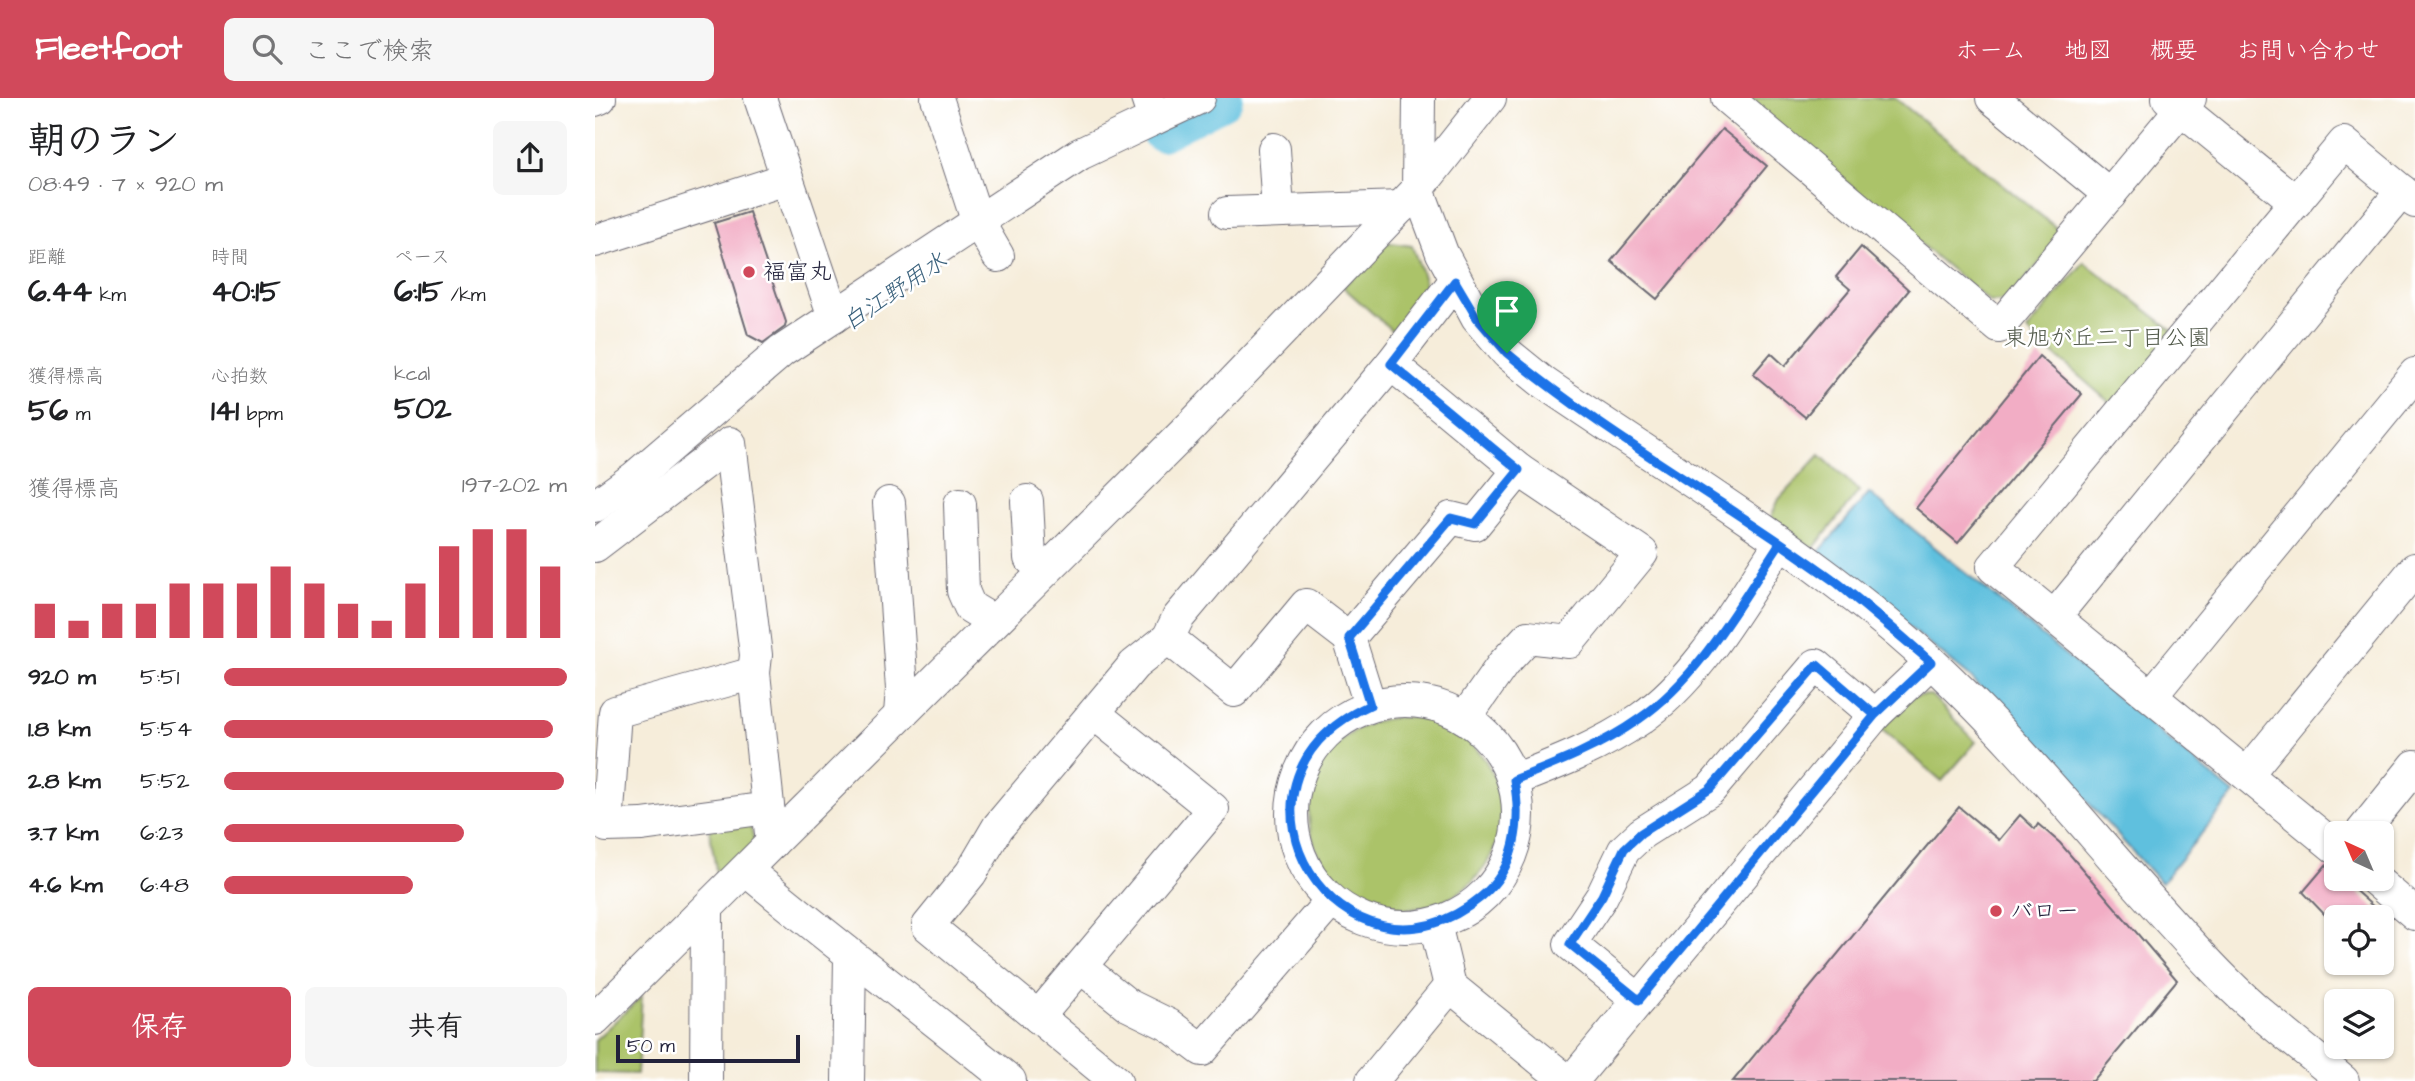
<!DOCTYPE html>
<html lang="ja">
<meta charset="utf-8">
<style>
body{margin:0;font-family:"Architects Daughter","Klee One",sans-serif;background:#f6f6f6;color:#202124;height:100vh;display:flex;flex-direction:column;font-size:26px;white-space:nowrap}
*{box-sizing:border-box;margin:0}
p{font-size:23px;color:#757577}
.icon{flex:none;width:38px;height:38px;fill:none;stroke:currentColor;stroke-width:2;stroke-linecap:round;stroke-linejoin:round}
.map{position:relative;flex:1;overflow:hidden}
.sheet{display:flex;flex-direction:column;background:#fff;width:595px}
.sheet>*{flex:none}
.needle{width:46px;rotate:316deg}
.buttons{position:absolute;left:1729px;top:723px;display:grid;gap:14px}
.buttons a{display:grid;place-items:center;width:70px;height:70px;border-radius:10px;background:#fff;box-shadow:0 2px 5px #0004;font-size:35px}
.scale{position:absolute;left:21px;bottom:18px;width:184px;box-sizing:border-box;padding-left:7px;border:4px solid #22223b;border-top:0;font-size:19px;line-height:24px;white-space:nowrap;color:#22223b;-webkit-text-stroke:5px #fff;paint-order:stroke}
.pin{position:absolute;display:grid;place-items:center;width:60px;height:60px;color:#fff;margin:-72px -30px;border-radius:50% 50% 50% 0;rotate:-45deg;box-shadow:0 0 7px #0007}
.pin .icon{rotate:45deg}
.round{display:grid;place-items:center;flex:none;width:74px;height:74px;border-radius:10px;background:#f6f6f6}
.summary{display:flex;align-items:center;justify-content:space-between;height:119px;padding:0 28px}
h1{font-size:38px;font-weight:700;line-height:52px}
.stats{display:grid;grid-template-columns:repeat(3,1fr);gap:10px;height:119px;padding:7px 28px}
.stats div{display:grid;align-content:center}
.stats b{font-size:30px;font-weight:700}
.stats small{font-size:19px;font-weight:400}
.stats p{font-size:19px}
.chart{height:196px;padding:14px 28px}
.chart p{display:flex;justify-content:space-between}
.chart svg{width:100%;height:126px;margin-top:7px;stroke:#d1495b;stroke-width:6}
.primary-button{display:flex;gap:14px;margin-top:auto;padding:14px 28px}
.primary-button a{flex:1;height:80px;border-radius:10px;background:#d1495b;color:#fff;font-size:28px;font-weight:700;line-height:80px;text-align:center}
.primary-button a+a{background:#f6f6f6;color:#202124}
ul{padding:0 28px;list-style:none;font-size:23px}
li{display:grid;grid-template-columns:112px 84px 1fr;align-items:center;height:52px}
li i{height:18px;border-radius:9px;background:#d1495b}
header{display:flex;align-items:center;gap:42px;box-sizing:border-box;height:98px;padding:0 35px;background:#d1495b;color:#fff}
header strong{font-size:33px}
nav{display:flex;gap:38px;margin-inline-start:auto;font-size:24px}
.search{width:490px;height:63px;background:#f6f6f6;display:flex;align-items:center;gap:18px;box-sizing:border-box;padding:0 24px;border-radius:10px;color:#757577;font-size:26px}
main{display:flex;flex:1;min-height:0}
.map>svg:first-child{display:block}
</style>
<header>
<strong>Fleetfoot</strong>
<div class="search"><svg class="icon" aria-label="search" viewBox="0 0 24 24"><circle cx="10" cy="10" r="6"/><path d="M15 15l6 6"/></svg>ここで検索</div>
<nav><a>ホーム</a><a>地図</a><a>概要</a><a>お問い合わせ</a></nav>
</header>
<main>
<section class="sheet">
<div class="summary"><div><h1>朝のラン</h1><p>08:49 · 7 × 920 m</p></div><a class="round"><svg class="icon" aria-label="share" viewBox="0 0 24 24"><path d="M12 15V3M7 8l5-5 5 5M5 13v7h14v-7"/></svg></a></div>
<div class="stats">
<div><p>距離</p><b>6.44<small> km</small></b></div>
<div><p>時間</p><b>40:15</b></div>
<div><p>ペース</p><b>6:15<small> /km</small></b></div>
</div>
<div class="stats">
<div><p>獲得標高</p><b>56<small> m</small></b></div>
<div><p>心拍数</p><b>141<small> bpm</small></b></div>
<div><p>kcal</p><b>502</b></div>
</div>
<div class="chart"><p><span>獲得標高</span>197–202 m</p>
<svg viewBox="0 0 160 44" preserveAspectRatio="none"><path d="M5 44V32M15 44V38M25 44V32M35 44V32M45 44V25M55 44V25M65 44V25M75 44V19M85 44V25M95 44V32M105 44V38M115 44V25M125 44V12M135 44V6M145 44V6M155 44V19"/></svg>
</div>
<ul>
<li><b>920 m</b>5:51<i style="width:100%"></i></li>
<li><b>1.8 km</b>5:54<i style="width:96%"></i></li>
<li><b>2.8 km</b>5:52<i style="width:99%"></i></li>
<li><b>3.7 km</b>6:23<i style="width:70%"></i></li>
<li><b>4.6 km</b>6:48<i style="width:55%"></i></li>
</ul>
<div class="primary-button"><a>保存</a><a>共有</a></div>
</section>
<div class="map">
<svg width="1820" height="983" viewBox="0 0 1820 983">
<rect width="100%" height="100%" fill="#fff"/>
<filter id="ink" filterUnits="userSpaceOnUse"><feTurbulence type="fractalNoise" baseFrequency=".0143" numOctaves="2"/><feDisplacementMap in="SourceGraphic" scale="14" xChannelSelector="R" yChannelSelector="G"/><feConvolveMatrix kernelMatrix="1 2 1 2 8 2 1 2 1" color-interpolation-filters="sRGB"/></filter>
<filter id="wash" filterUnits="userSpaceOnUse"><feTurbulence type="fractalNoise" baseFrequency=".00686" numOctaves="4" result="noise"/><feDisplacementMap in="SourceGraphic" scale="28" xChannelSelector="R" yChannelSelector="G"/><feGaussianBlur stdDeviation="1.57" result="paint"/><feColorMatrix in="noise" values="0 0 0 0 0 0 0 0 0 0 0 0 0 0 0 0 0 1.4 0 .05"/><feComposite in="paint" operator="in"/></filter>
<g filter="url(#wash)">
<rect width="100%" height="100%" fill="#f6edda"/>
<!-- green -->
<g fill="#abc369" stroke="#667252" stroke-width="2">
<polygon points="1150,0 1300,0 1469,136 1412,203 1395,204"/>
<path d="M 790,144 L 817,148 C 835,199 839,195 803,238 L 748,189 Z"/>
<polygon points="1489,164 1581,235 1521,310 1432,233"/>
<polygon points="1225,357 1264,393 1218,451 1176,419 1184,401"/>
<polygon points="1336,597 1381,644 1347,683 1286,631 1319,598"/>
<circle cx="810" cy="715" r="96"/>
<polygon points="154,722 160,746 122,778 114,729"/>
<polygon points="47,898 42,976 0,975 0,942"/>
</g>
<!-- water -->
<polygon fill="#5fc0de" stroke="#40718c" stroke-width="2" points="1274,395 1639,696 1566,785 1423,627 1374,578 1223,455"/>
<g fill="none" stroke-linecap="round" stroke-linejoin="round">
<!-- river -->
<polyline stroke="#5fc0de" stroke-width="44" points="566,31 626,0"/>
</g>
<g id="blocks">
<!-- building -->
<g fill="#f2adc5">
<polygon points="1127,31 1172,68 1062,201 1016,163"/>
<polygon points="154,114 191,224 190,229 168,245 153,237 119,125"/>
<polygon points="1266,149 1314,192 1210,319 1158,276 1176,255 1190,268 1255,191 1241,179"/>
<polygon points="1444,258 1487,296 1363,445 1321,410"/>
<polygon points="1364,709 1404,742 1425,717 1440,731 1443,726 1465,745 1582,882 1498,983 1138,983"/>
<polygon points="1731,767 1741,776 1741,780 1746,780 1790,819 1732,819 1708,794"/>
</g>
</g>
</g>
<g filter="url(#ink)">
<use href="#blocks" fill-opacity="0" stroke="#6c6973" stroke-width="2"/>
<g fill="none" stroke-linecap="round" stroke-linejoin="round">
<!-- minor casing -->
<g stroke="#6c6973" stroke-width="34">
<g id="minor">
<polyline points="165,0 239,219"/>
<polyline points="342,0 382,122 403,158"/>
<path d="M 824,0 L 823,91 L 847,155 L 882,220 L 912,255 L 949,285 C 1079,374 1219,456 1335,563 C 1442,662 1528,779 1630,882 C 1666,919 1709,950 1748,983"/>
<polyline points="1132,0 1404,229 1595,0"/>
<polyline points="1397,0 1515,97"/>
<polyline points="1573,0 1701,104"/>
<polyline points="0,2 5,0"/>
<polyline points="559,21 604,0"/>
<polyline points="679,51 683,113"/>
<polyline points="632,115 806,109"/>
<polyline points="0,143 191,81"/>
<polyline points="796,266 924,372"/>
<polyline points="432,403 435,460 449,473"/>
<polyline points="294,405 307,591 305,616"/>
<polyline points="365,406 368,493 375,509 398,523"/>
<polyline points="0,408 40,379 187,253 485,56 559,21 552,0"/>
<polyline points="0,448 135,345 161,557 159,575"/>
<polyline points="1460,518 1807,93"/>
<polyline points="573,540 639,593 711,507 754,540"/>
<polyline points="1557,597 1820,276"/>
<circle cx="810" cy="716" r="113"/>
<polyline points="775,607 754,540 856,420 880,426 924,372 1047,455 974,544 933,539 908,566 870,620"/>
<polyline points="1652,676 1820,471"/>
<path d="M 919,682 C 963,665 1006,648 1045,621 C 1106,578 1144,506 1185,445"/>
<polyline points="173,710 47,727 12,728 20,614 159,575 177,745"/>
<polyline points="1766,735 1820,668"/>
<polyline points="1741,750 1398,469 1749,45 1820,104"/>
<path d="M 151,772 C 237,844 328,912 415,983"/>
<polyline points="1778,780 1820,816"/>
<polyline points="840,826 855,888 972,983"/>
<polyline points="487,870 533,907 574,927 607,952 736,803"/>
<polyline points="1044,902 975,846 1007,798 1029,752 1047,735 1115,692 1221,567 1280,617"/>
<polyline points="443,919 618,711 500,616"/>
<polyline points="0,921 597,327 823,91 895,0"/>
<polyline points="111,983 112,811"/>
<polyline points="253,983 255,859"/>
<polyline points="521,983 333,828 376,775 403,729 539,567 573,540 583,520 796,266 860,183"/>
<polyline points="777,983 855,888"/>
<polyline points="977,983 1280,617 1336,564"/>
</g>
</g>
<!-- minor -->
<use href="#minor" stroke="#fff" stroke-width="32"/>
</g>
</g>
<g fill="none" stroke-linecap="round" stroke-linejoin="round" filter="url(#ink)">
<!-- route casing -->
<g stroke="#fff" stroke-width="14">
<path id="route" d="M 912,255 L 882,220 L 860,183 L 796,266 L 924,372 L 880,426 L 856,420 L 754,540 L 775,607 C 602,685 751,912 886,799 C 921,770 927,725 919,682 C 963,665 1006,648 1044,621 C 1106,578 1144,506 1185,445 L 1242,485 L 1336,564 L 1280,617 L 1044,902 L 975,846 L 1007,798 L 1029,751 L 1046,735 L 1115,691 L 1222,567 L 1280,617 L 1336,564 C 1306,537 1275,510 1243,485 C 1135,405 1015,341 912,255"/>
</g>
<!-- route -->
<use href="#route" stroke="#1a73e8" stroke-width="9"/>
</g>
<!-- markers -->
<g fill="#d1495b" stroke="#fff" stroke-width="2.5">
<circle cx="154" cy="174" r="7"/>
<circle cx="1401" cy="813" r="7"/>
</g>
<g text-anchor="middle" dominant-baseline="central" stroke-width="5" stroke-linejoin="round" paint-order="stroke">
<!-- poi labels -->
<g font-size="23" fill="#22223b" stroke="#fff" text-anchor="start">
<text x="168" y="174">福富丸</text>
<text x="1415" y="813">バロー</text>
</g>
<!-- park labels -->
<g font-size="23" fill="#525a4b" stroke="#fff">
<text x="1512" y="240">東旭が丘二丁目公園</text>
</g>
<!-- water labels -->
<g font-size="24" font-style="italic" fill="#3a617c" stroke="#fff">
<text transform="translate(300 194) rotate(-34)">白江野用水</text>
</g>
</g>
</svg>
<div class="buttons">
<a><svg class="needle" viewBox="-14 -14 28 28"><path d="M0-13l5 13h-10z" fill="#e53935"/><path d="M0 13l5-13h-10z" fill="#757577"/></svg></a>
<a><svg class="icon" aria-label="locate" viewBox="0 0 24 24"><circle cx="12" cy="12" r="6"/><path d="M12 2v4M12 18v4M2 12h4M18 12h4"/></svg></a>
<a><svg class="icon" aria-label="layers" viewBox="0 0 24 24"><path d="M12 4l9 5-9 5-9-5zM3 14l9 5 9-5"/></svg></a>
</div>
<div class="scale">50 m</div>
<div class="pin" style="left:912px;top:255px;background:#1e9e55"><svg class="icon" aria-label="arrive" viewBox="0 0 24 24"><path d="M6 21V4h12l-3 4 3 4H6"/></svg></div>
</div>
</main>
